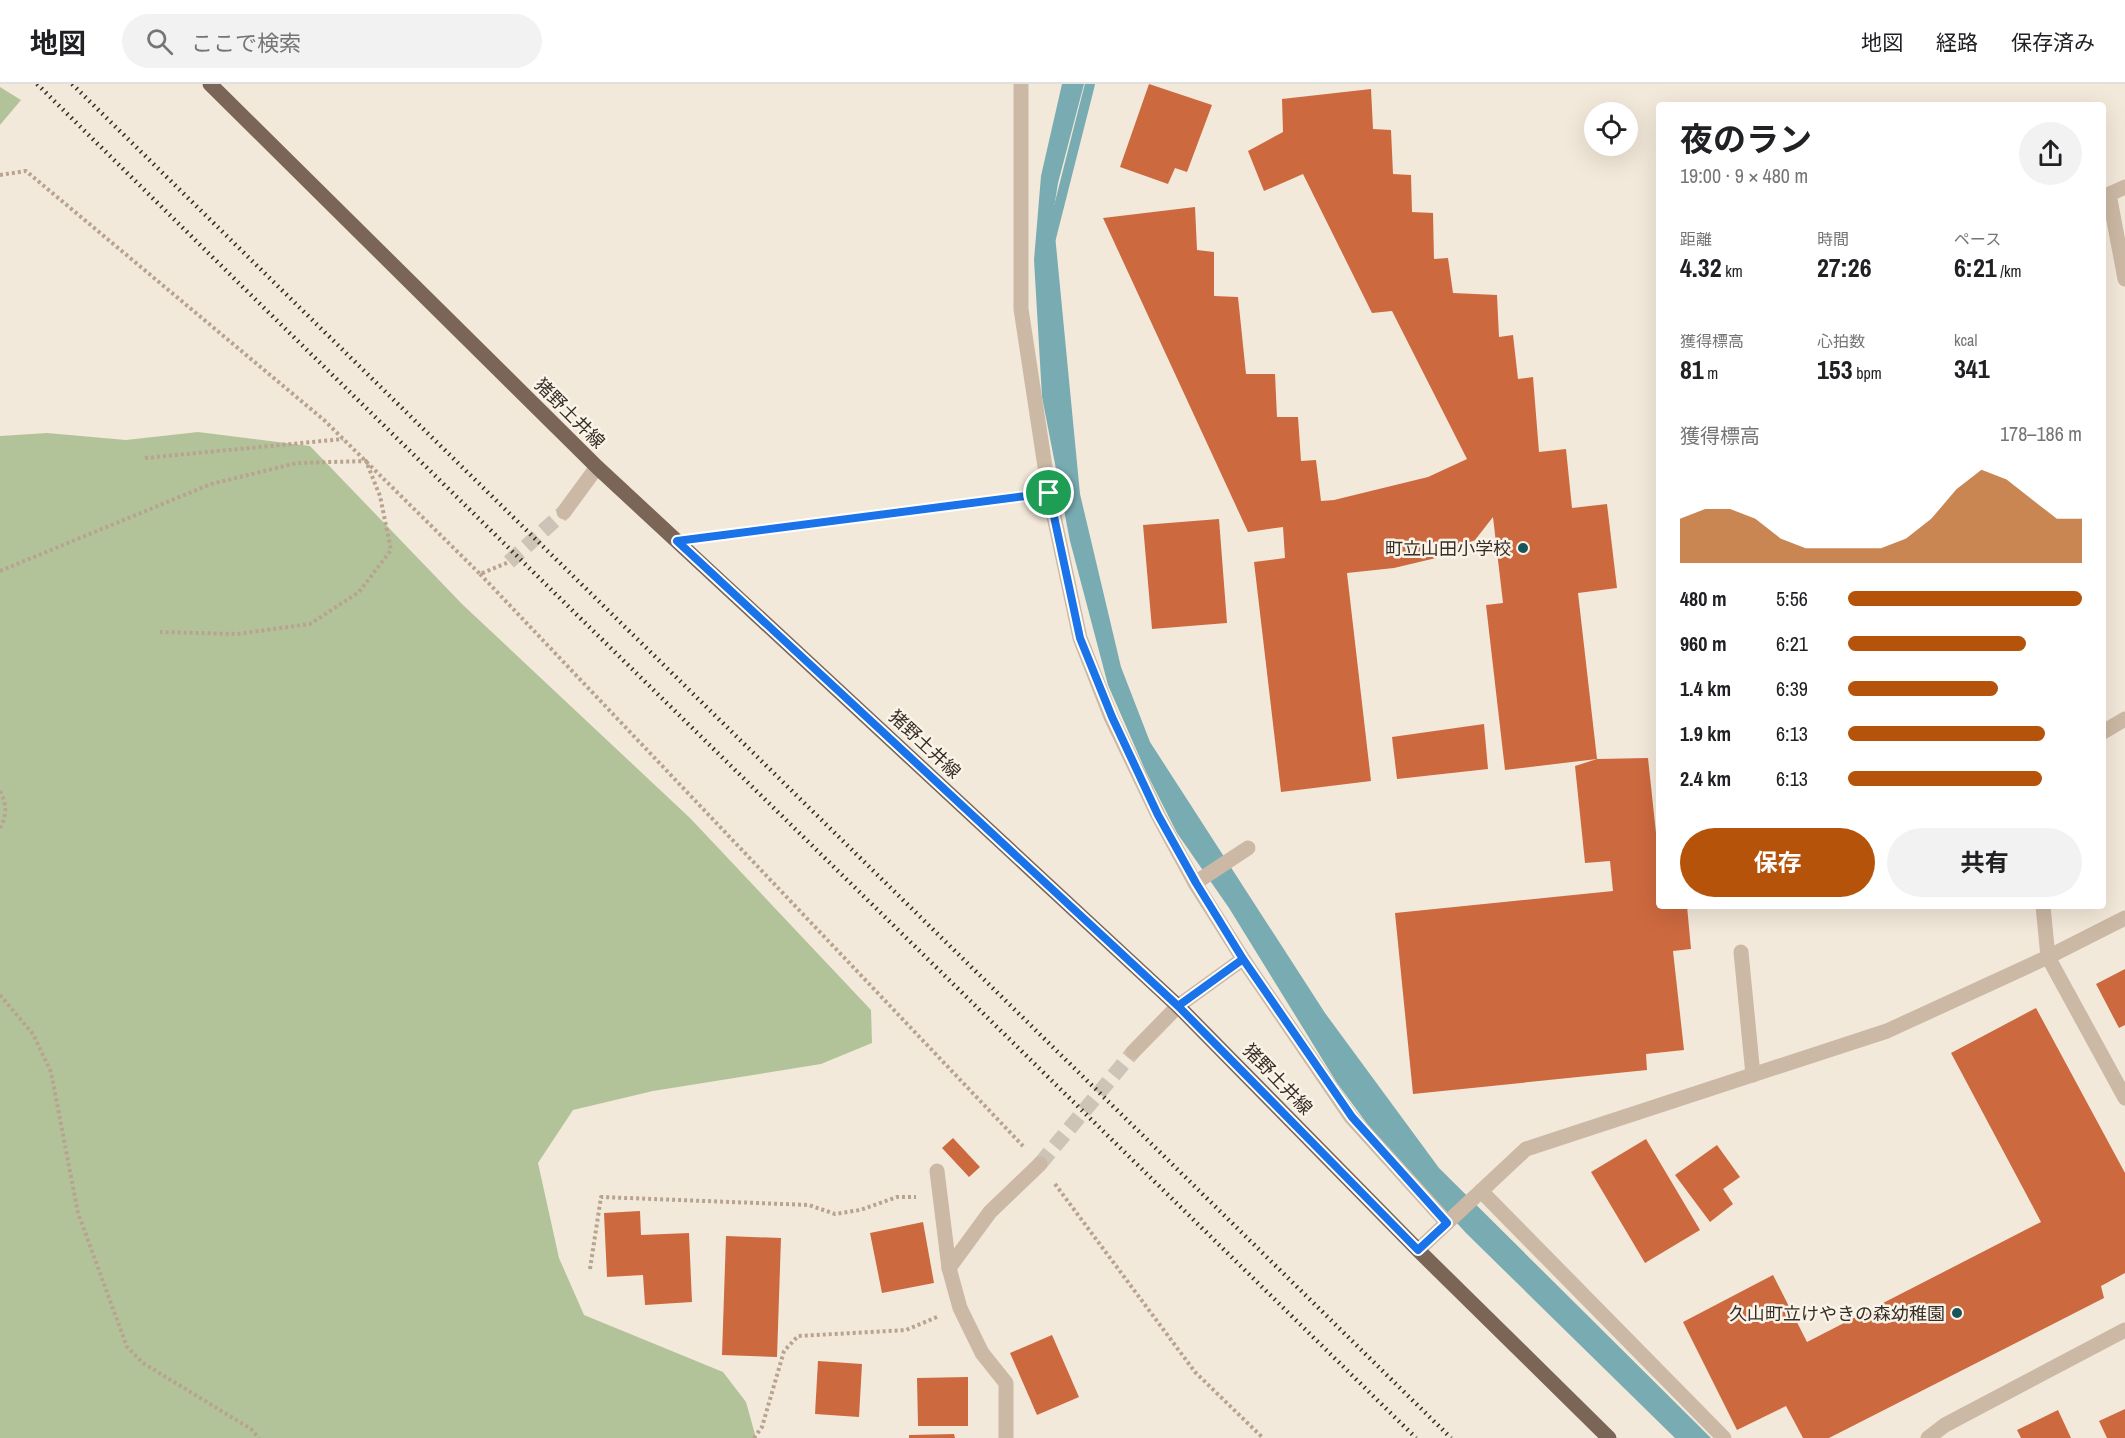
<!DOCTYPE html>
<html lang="ja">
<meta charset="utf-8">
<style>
body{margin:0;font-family:"Archivo Narrow","Noto Sans JP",sans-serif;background:#f2f2f2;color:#202124;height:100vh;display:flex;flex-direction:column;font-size:22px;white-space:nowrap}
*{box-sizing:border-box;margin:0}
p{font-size:20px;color:#757577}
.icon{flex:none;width:33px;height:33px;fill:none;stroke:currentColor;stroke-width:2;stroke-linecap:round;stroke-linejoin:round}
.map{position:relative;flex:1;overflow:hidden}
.sheet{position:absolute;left:1656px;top:18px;width:450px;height:807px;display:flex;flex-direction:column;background:#fff;border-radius:6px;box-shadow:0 6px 24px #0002}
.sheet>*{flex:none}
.tools{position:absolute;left:1584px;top:18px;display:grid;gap:12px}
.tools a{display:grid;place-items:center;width:54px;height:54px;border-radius:50%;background:#fff;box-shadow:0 6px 24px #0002;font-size:30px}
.pin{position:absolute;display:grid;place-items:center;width:51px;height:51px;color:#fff;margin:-26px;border:3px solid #fff;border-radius:50%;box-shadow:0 2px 6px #0007}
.round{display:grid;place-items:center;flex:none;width:63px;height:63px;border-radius:32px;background:#f2f2f2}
.overview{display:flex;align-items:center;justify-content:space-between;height:102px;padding:0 24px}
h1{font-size:33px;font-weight:700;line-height:45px}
.metrics{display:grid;grid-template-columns:repeat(3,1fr);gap:9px;height:102px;padding:6px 24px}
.metrics div{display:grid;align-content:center}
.metrics b{font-size:26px;font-weight:700}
.metrics small{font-size:16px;font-weight:400}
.metrics p{font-size:16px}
.chart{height:168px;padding:12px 24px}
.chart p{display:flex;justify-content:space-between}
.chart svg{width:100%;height:108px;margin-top:6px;fill:#b45309;opacity:.7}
.cta{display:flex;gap:12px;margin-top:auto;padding:12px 24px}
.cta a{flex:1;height:69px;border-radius:36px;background:#b45309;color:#fff;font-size:24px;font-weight:700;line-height:69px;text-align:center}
.cta a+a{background:#f2f2f2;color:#202124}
ul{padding:0 24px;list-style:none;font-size:20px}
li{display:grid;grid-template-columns:96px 72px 1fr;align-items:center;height:45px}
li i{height:15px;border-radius:8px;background:#b45309}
header{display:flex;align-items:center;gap:36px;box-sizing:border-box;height:84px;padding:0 30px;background:#fff;border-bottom:2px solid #e0e0e0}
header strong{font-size:28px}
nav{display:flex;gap:33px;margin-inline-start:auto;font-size:21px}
.search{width:420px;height:54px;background:#f2f2f2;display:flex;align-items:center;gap:15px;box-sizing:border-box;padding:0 21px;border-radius:33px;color:#757577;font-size:22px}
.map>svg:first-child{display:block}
</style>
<header>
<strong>地図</strong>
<div class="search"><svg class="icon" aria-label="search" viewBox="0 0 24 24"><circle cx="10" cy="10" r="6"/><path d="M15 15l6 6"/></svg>ここで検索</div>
<nav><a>地図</a><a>経路</a><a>保存済み</a></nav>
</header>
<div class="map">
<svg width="2125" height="1354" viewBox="0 0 2125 1354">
<rect width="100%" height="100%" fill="#f3e9da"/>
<!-- green -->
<g fill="#b3c399">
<polygon points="0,3 21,16 0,41"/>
<polygon points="198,348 310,362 463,521 690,734 871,926 872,959 821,980 653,1007 573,1026 538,1079 559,1174 584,1231 723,1288 746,1318 756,1354 0,1354 0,352 47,349 126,356"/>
</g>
<!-- water -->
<polygon fill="#78acb2" points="1062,0 1084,0 1058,99 1053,130 1080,410 1121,583 1150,658 1325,929 1439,1084 1711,1354 1675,1354 1466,1149 1368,1041 1337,999 1229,824 1177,749 1146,688 1108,601 1070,457 1042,313 1034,176 1041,92"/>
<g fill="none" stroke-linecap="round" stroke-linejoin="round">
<!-- stream -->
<polyline stroke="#78acb2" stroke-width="10" points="1051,154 1090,0"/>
</g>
<!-- building -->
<g fill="#cd693f">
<polygon points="1149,0 1212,21 1187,88 1175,84 1168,100 1120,83"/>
<polygon points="1371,5 1373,45 1391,46 1393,90 1411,91 1412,128 1433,129 1434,175 1448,174 1453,209 1497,211 1499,253 1513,251 1518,295 1533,293 1539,368 1566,365 1572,424 1607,420 1617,504 1578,509 1597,675 1505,686 1486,521 1503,519 1493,433 1475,456 1436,474 1394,484 1347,489 1371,697 1281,708 1254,478 1285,474 1283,443 1248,448 1103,134 1195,123 1197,166 1214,168 1214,212 1238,213 1246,290 1275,290 1277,333 1298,333 1301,377 1316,376 1321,417 1334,416 1428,393 1467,375 1392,227 1372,229 1303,90 1264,107 1248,67 1283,48 1282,15"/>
<polygon points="1219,435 1227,539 1152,545 1143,441"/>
<polygon points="1484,640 1488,685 1397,695 1392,653"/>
<polygon points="1648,674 1659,777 1659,822 1687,822 1691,865 1673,867 1684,966 1646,970 1647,986 1413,1010 1395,829 1613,807 1610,777 1585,779 1575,682 1597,675"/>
<polygon points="2125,885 2125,941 2119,944 2096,900"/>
<polygon points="2036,924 2125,1089 2125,1189 2101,1202 2104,1214 1829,1354 1803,1354 1786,1322 1737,1346 1683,1238 1773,1191 1807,1258 2041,1138 1951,969"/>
<polygon points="953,1054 980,1083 969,1093 942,1064"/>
<polygon points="1646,1055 1700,1146 1645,1179 1591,1088"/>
<polygon points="1717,1061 1740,1093 1723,1105 1733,1120 1710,1138 1675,1091"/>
<polygon points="640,1127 641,1151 689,1149 692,1218 645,1221 643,1191 607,1193 604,1129"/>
<polygon points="923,1138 934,1199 882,1209 870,1149"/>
<polygon points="726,1152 781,1154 777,1273 722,1271"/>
<polygon points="1052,1251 1079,1313 1037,1331 1010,1269"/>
<polygon points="818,1277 862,1280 859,1333 815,1330"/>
<polygon points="968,1293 968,1342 918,1342 917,1294"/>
<polygon points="2125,1325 2125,1354 2107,1354 2099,1337"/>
<polygon points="2058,1326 2071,1354 2021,1354 2017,1346"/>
<polygon points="954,1350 955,1354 909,1354 909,1351"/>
</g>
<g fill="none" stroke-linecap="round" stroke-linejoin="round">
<!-- minor-tunnel -->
<g stroke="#cdc3b6" stroke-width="15" stroke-dasharray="15 8" stroke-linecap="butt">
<polyline points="509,478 564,428"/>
<polyline points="1040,1080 1133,968"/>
</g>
<!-- path -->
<g stroke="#b8a390" stroke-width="4" stroke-dasharray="3 3" stroke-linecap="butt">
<polyline points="0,91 26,87 324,336 480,490 509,478"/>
<polyline points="145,374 343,355"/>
<polyline points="710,453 1024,412"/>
<polyline points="0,487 211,400 297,379 366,377 380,412 391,466 359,508 310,540 237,550 160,548"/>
<polyline points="480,490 1023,1062"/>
<path d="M 0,707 C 7,720 7,732 0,744"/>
<polyline points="0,911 33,950 51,988 78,1129 127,1263 143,1279 251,1345 259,1354"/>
<polyline points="1055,1100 1195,1288 1263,1354"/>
<polyline points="590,1185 601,1113 809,1121 835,1130 860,1126 897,1113 916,1113"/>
<polyline points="754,1354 762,1343 784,1267 798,1252 906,1246 937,1233"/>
</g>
<!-- minor -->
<g stroke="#ccb9a5" stroke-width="15">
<polyline points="1021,0 1021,225 1049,409 1080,554 1111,633 1158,731 1195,799 1243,875 1178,922 1133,968"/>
<polyline points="2109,110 2125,195"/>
<polyline points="2103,113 2125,103"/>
<polyline points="564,428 597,383"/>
<polyline points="2103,648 2125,635"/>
<polyline points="1195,799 1248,764"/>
<polyline points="2043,822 2048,873 2125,1014"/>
<polyline points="1741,868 1753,991"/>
<polyline points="1243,875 1351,1033 1447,1139"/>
<polyline points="937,1087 949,1184"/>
<polyline points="1481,1107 1724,1354"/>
<polyline points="1418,1166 1526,1065 1887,947 2048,873 2125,834"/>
<polyline points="1006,1354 1006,1299 982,1269 960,1224 949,1184 990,1128 1040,1080"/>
<polyline points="1928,1354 1945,1341 2125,1246"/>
</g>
<!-- major -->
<polyline stroke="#7a6557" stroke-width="15" points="210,0 597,383 1178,922 1418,1166 1609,1354"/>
<!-- rail -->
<g stroke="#372d27" stroke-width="4.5" stroke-dasharray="1.5 4.5" stroke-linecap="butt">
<polyline points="37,0 256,216 1416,1354"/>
<polyline points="72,0 1451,1354"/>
</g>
</g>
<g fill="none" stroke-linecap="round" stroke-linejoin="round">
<!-- route casing -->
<g stroke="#fff" stroke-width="12">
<polyline id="route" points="1049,409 1080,554 1112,633 1158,731 1196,799 1243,875 1178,922 1418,1166 1447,1139 1352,1033 1243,875 1178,922 677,457 1049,409"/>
</g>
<!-- route -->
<use href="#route" stroke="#1a73e8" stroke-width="8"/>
</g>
<!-- markers -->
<g fill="#1a545b" stroke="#faf3e7" stroke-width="2">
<circle cx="1523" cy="464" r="6"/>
<circle cx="1957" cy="1229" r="6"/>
</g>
<g text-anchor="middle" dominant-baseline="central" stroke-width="5" stroke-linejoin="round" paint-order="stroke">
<!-- street labels -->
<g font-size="18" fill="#372d27" stroke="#faf3e7">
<text transform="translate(570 329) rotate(45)">猪野土井線</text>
<text transform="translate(925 660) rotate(43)">猪野土井線</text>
<text transform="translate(1278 995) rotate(46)">猪野土井線</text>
</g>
<!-- poi labels -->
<g font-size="18" fill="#372d27" stroke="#faf3e7" text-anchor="end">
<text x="1511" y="464">町立山田小学校</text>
<text x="1945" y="1229">久山町立けやきの森幼稚園</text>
</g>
</g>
</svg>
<div class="tools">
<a><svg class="icon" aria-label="locate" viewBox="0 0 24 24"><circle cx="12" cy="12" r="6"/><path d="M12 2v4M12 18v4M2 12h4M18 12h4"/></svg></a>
</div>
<div class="pin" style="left:1049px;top:409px;background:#1e9e55"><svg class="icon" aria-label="arrive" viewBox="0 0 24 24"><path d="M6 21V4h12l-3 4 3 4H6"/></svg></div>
<section class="sheet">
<div class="overview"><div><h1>夜のラン</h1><p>19:00 · 9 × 480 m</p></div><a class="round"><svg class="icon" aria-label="share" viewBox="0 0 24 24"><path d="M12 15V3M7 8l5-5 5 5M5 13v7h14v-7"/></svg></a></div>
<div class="metrics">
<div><p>距離</p><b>4.32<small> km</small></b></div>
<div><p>時間</p><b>27:26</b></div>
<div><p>ペース</p><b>6:21<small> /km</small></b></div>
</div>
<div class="metrics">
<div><p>獲得標高</p><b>81<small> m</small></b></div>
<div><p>心拍数</p><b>153<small> bpm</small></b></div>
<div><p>kcal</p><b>341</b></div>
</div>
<div class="chart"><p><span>獲得標高</span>178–186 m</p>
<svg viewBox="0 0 160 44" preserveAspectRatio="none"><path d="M0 44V26L10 22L20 22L30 26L40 34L50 38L60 38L70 38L80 38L90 34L100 26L110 14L120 6L130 10L140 18L150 26L160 26V44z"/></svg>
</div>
<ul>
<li><b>480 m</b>5:56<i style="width:100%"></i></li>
<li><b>960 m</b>6:21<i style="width:76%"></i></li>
<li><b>1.4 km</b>6:39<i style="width:64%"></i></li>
<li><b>1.9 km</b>6:13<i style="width:84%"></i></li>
<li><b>2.4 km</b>6:13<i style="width:83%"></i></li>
</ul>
<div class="cta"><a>保存</a><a>共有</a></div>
</section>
</div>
